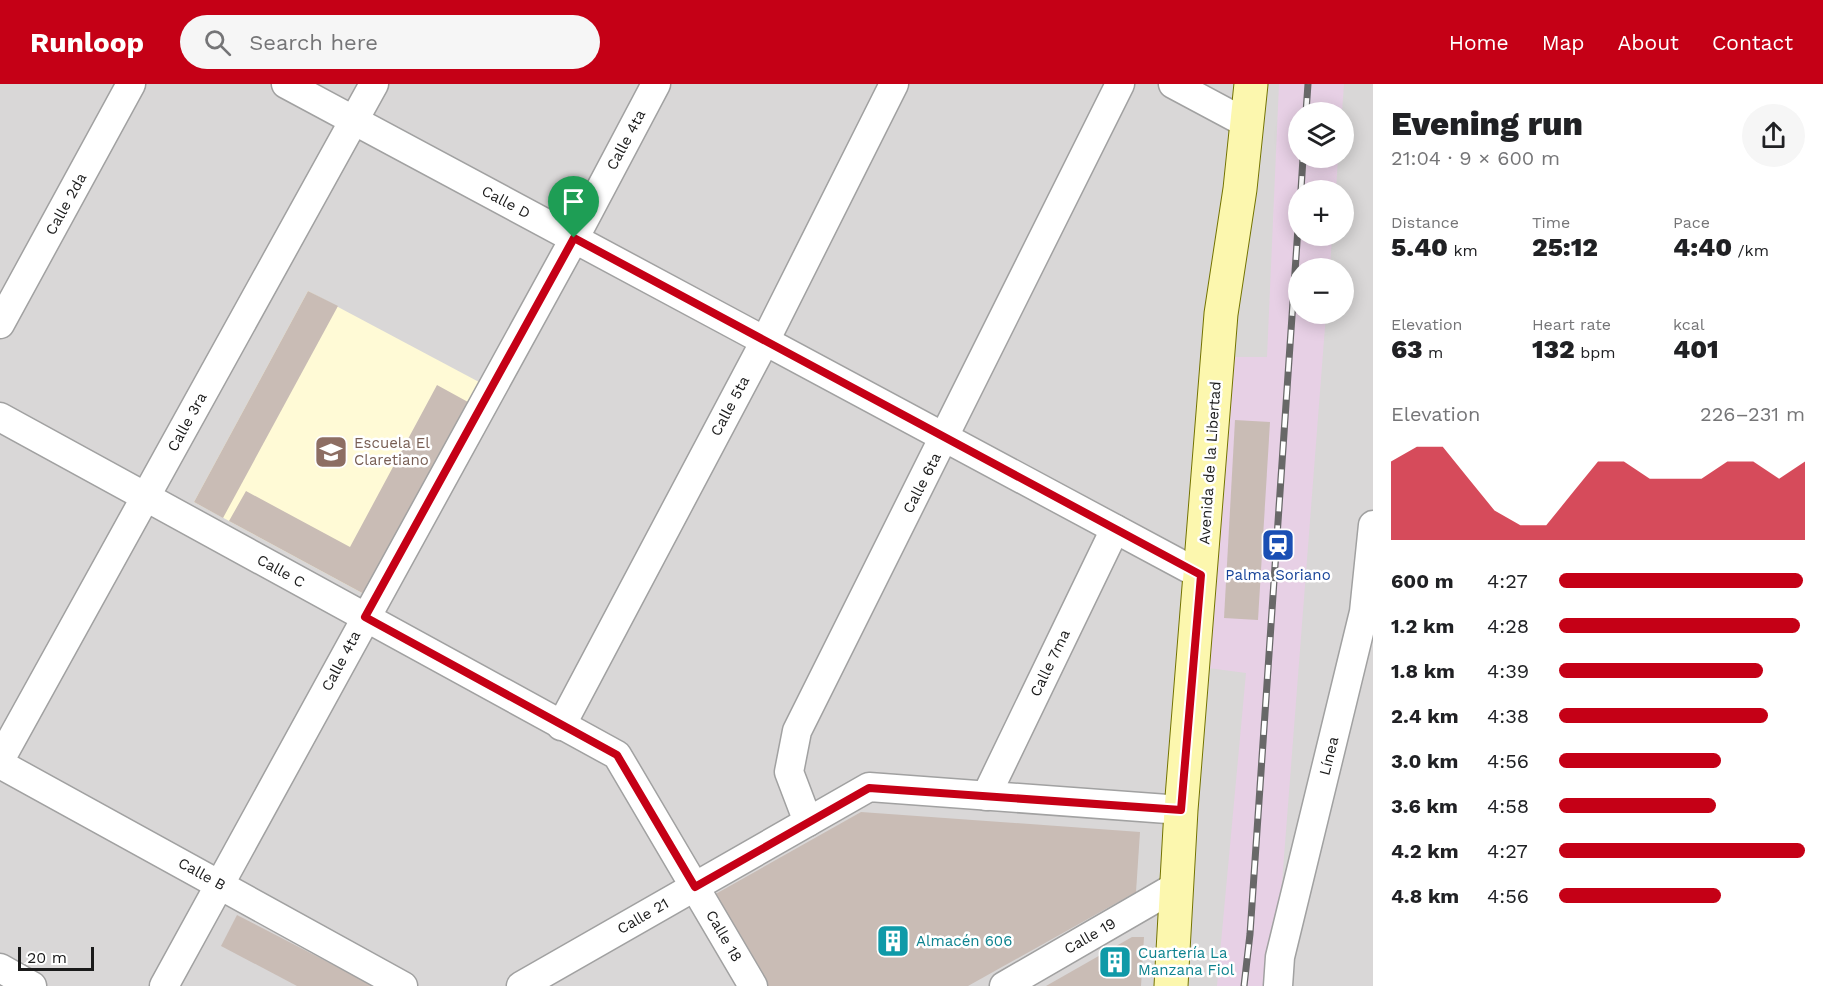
<!DOCTYPE html>
<meta charset="utf-8">
<style>
body{margin:0;font-family:"Work Sans",sans-serif;background:#f6f6f6;color:#202124;height:100vh;display:flex;flex-direction:column;font-size:22px;white-space:nowrap}
*{box-sizing:border-box;margin:0}
p{font-size:20px;color:#757577}
.icon{flex:none;width:33px;height:33px;fill:none;stroke:currentColor;stroke-width:2;stroke-linecap:round;stroke-linejoin:round}
.map{position:relative;flex:1;overflow:hidden}
.drawer{display:flex;flex-direction:column;background:#fff;width:450px}
.drawer>*{flex:none}
.buttons{position:absolute;left:1288px;top:18px;display:grid;gap:12px}
.buttons a{display:grid;place-items:center;width:66px;height:66px;border-radius:50%;background:#fff;box-shadow:0 3px 15px #0003;font-size:30px}
.scale{position:absolute;left:18px;bottom:15px;width:76px;box-sizing:border-box;padding-left:6px;border:3px solid #1a1a1a;border-top:0;font-size:16px;line-height:21px;white-space:nowrap;color:#1a1a1a;-webkit-text-stroke:4px #fff;paint-order:stroke}
.pin{position:absolute;display:grid;place-items:center;width:51px;height:51px;color:#fff;margin:-62px -26px;border-radius:50% 50% 50% 0;rotate:-45deg;box-shadow:0 0 6px #0007}
.pin .icon{rotate:45deg}
.round{display:grid;place-items:center;flex:none;width:63px;height:63px;border-radius:32px;background:#f6f6f6}
.head{display:flex;align-items:center;justify-content:space-between;height:102px;padding:0 18px}
h1{font-size:33px;font-weight:800;line-height:45px}
.metrics{display:grid;grid-template-columns:repeat(3,1fr);gap:9px;height:102px;padding:6px 18px}
.metrics div{display:grid;align-content:center}
.metrics b{font-size:26px;font-weight:800}
.metrics small{font-size:16px;font-weight:400}
.metrics p{font-size:16px}
.chart{height:168px;padding:12px 18px}
.chart p{display:flex;justify-content:space-between}
.chart svg{width:100%;height:108px;margin-top:6px;fill:#c50016;opacity:.7}
ul{padding:0 18px;list-style:none;font-size:20px}
li{display:grid;grid-template-columns:96px 72px 1fr;align-items:center;height:45px}
li i{height:15px;border-radius:8px;background:#c50016}
header{display:flex;align-items:center;gap:36px;box-sizing:border-box;height:84px;padding:0 30px;background:#c50016;color:#fff}
header strong{font-size:28px}
nav{display:flex;gap:33px;margin-inline-start:auto;font-size:21px}
.search{width:420px;height:54px;background:#f6f6f6;display:flex;align-items:center;gap:15px;box-sizing:border-box;padding:0 21px;border-radius:33px;color:#757577;font-size:22px}
main{display:flex;flex:1;min-height:0}
.map>svg:first-child{display:block}
</style>
<header>
<strong>Runloop</strong>
<div class="search"><svg class="icon" aria-label="search" viewBox="0 0 24 24"><circle cx="10" cy="10" r="6"/><path d="M15 15l6 6"/></svg>Search here</div>
<nav><a>Home</a><a>Map</a><a>About</a><a>Contact</a></nav>
</header>
<main>
<div class="map">
<svg width="1373" height="902" viewBox="0 0 1373 902">
<rect width="100%" height="100%" fill="#ede7df"/>
<!-- residential -->
<path fill="#d9d7d7" fill-rule="evenodd" d="M 0,0 L 1373,0 L 1373,902 L 0,902 ZM 1299,28 L 1344,28 L 1344,74 L 1299,74 ZM 1299,106 L 1344,106 L 1344,152 L 1299,152 ZM 1299,184 L 1344,184 L 1344,230 L 1299,230 Z"/>
<!-- industrial -->
<polygon fill="#e7d0e5" points="1279,0 1344,0 1342,28 1299,28 1299,74 1338,74 1336,106 1299,106 1299,152 1332,152 1330,184 1299,184 1299,230 1326,230 1274,902 1217,902 1246,589 1208,584 1227,273 1267,273"/>
<!-- education -->
<polygon fill="#fffad6" points="308,207 479,298 364,510 194,418"/>
<!-- building -->
<g fill="#c9bcb5">
<polygon points="308,207 338,222 223,434 194,418"/>
<polygon points="437,301 468,318 364,510 229,437 246,407 350,463"/>
<polygon points="1235,336 1270,338 1258,536 1224,534"/>
<polygon points="861,728 1140,748 1136,808 968,902 764,902 712,812"/>
<polygon points="237,831 374,902 297,902 221,862"/>
<polygon points="1132,853 1144,853 1141,902 1046,902"/>
</g>
<g fill="none" stroke-linecap="round" stroke-linejoin="round">
<!-- street casing -->
<g stroke="#a1a1a1" stroke-width="31">
<g id="street">
<polyline points="286,0 1201,491"/>
<polyline points="1173,0 1246,39"/>
<polyline points="0,240 131,0"/>
<polyline points="0,333 617,671 753,902"/>
<polyline points="561,642 765,257 894,0"/>
<polyline points="0,676 374,0"/>
<polyline points="0,680 403,902"/>
<polyline points="986,712 1115,445"/>
<polyline points="808,738 789,688 797,647 1120,0"/>
<polyline points="0,884 32,902"/>
<polyline points="164,902 574,155 656,0"/>
<polyline points="521,902 869,703 1181,726"/>
<polyline points="1004,902 1175,803"/>
<polyline points="1278,902 1280,873 1364,528 1373,441"/>
</g>
</g>
<!-- secondary casing -->
<g stroke="#737300" stroke-width="35">
<polyline id="secondary" points="1171,902 1181,726 1221,230 1240,105 1251,0"/>
</g>
<!-- street -->
<use href="#street" stroke="#fff" stroke-width="28"/>
<!-- secondary -->
<use href="#secondary" stroke="#fcf7ae" stroke-width="33"/>
<!-- rail casing -->
<g stroke="#686868" stroke-width="7">
<g id="rail">
<polyline points="1306,28 1308,0"/>
<polyline points="1301,106 1303,74"/>
<polyline points="1244,902 1250,850 1299,129"/>
</g>
</g>
<!-- rail -->
<use href="#rail" stroke="#fff" stroke-width="4.5" stroke-dasharray="14" stroke-linecap="butt"/>
</g>
<g fill="none" stroke-linecap="round" stroke-linejoin="round">
<!-- route casing -->
<g stroke="#fff" stroke-width="12">
<polygon id="route" points="574,154 1201,491 1181,726 869,704 695,803 617,671 365,533"/>
</g>
<!-- route -->
<use href="#route" stroke="#c50016" stroke-width="8"/>
</g>
<!-- icons -->
<defs>
<g id="school-square" transform="scale(1.725)"><rect x="-9" y="-9" width="18" height="18" rx="4" fill="#8d6e63" stroke="#fff"/><path d="M0-5L7-2L0 1L-7-2ZM-4 1L0 2.5L4 1V4Q0 6-4 4Z" fill="#fff"/></g>
<g id="station-square" transform="scale(1.725)"><rect x="-9" y="-9" width="18" height="18" rx="4" fill="#1a4fb4" stroke="#fff"/><path d="M-3-6H3Q5-6 5-4V2Q5 4 3 4L4.5 6H3L1.5 4h-3L-3 6H-4.5L-3 4Q-5 4-5 2V-4Q-5-6-3-6ZM-3.5-4v3h7v-3ZM-3.5 1v1.5H-2V1ZM2 1v1.5H3.5V1Z" fill="#fff"/></g>
<g id="building-square" transform="scale(1.725)"><rect x="-9" y="-9" width="18" height="18" rx="4" fill="#0f9aa8" stroke="#fff"/><path d="M-4-6H4V6H1V3H-1V6H-4ZM-2.5-4.3h1.7v1.8h-1.7ZM.8-4.3h1.7v1.8H.8ZM-2.5-1h1.7V.8h-1.7ZM.8-1h1.7V.8H.8Z" fill="#fff"/></g>
</defs>
<g fill-rule="evenodd">
<use href="#school-square" x="331" y="368"/>
<use href="#station-square" x="1278" y="461"/>
<use href="#building-square" x="893" y="857"/>
<use href="#building-square" x="1115" y="878"/>
</g>
<g text-anchor="middle" dominant-baseline="central" stroke-width="5" stroke-linejoin="round" paint-order="stroke">
<!-- street labels -->
<g font-size="15" fill="#1a1a1a" stroke="#fff">
<text transform="translate(626 56) rotate(-62)">Calle 4ta</text>
<text transform="translate(506 118) rotate(28)">Calle D</text>
<text transform="translate(66 120) rotate(-61)">Calle 2da</text>
<text transform="translate(730 322) rotate(-62)">Calle 5ta</text>
<text transform="translate(187 338) rotate(-61)">Calle 3ra</text>
<text transform="translate(1210 379) rotate(-86)">Avenida de la Libertad</text>
<text transform="translate(922 399) rotate(-63)">Calle 6ta</text>
<text transform="translate(281 487) rotate(29)">Calle C</text>
<text transform="translate(341 577) rotate(-62)">Calle 4ta</text>
<text transform="translate(1050 579) rotate(-64)">Calle 7ma</text>
<text transform="translate(1329 672) rotate(-76)">Línea</text>
<text transform="translate(202 790) rotate(29)">Calle B</text>
<text transform="translate(643 832) rotate(-30)">Calle 21</text>
<text transform="translate(724 852) rotate(60)">Calle 18</text>
<text transform="translate(1090 852) rotate(-30)">Calle 19</text>
</g>
<!-- education labels -->
<g font-size="15" fill="#785e54" stroke="#fff" text-anchor="start">
<text x="354" y="359">Escuela El<tspan x="354" dy="17">Claretiano</tspan></text>
</g>
<!-- transit labels -->
<g font-size="15" fill="#164399" stroke="#fff">
<text x="1278" y="491">Palma Soriano</text>
</g>
<!-- culture labels -->
<g font-size="15" fill="#0d838f" stroke="#fff" text-anchor="start">
<text x="916" y="857">Almacén 606</text>
<text x="1138" y="869">Cuartería La<tspan x="1138" dy="17">Manzana Fiol</tspan></text>
</g>
</g>
</svg>
<div class="buttons">
<a><svg class="icon" aria-label="layers" viewBox="0 0 24 24"><path d="M12 4l9 5-9 5-9-5zM3 14l9 5 9-5"/></svg></a>
<a>+</a>
<a>−</a>
</div>
<div class="scale">20 m</div>
<div class="pin" style="left:574px;top:154px;background:#1e9e55"><svg class="icon" aria-label="arrive" viewBox="0 0 24 24"><path d="M6 21V4h12l-3 4 3 4H6"/></svg></div>
</div>
<section class="drawer">
<div class="head"><div><h1>Evening run</h1><p>21:04 · 9 × 600 m</p></div><a class="round"><svg class="icon" aria-label="share" viewBox="0 0 24 24"><path d="M12 15V3M7 8l5-5 5 5M5 13v7h14v-7"/></svg></a></div>
<div class="metrics">
<div><p>Distance</p><b>5.40<small> km</small></b></div>
<div><p>Time</p><b>25:12</b></div>
<div><p>Pace</p><b>4:40<small> /km</small></b></div>
</div>
<div class="metrics">
<div><p>Elevation</p><b>63<small> m</small></b></div>
<div><p>Heart rate</p><b>132<small> bpm</small></b></div>
<div><p>kcal</p><b>401</b></div>
</div>
<div class="chart"><p><span>Elevation</span>226–231 m</p>
<svg viewBox="0 0 160 44" preserveAspectRatio="none"><path d="M0 44V12L10 6L20 6L30 19L40 32L50 38L60 38L70 25L80 12L90 12L100 19L110 19L120 19L130 12L140 12L150 19L160 12V44z"/></svg>
</div>
<ul>
<li><b>600 m</b>4:27<i style="width:99%"></i></li>
<li><b>1.2 km</b>4:28<i style="width:98%"></i></li>
<li><b>1.8 km</b>4:39<i style="width:83%"></i></li>
<li><b>2.4 km</b>4:38<i style="width:85%"></i></li>
<li><b>3.0 km</b>4:56<i style="width:66%"></i></li>
<li><b>3.6 km</b>4:58<i style="width:64%"></i></li>
<li><b>4.2 km</b>4:27<i style="width:100%"></i></li>
<li><b>4.8 km</b>4:56<i style="width:66%"></i></li>
</ul>
</section>
</main>
